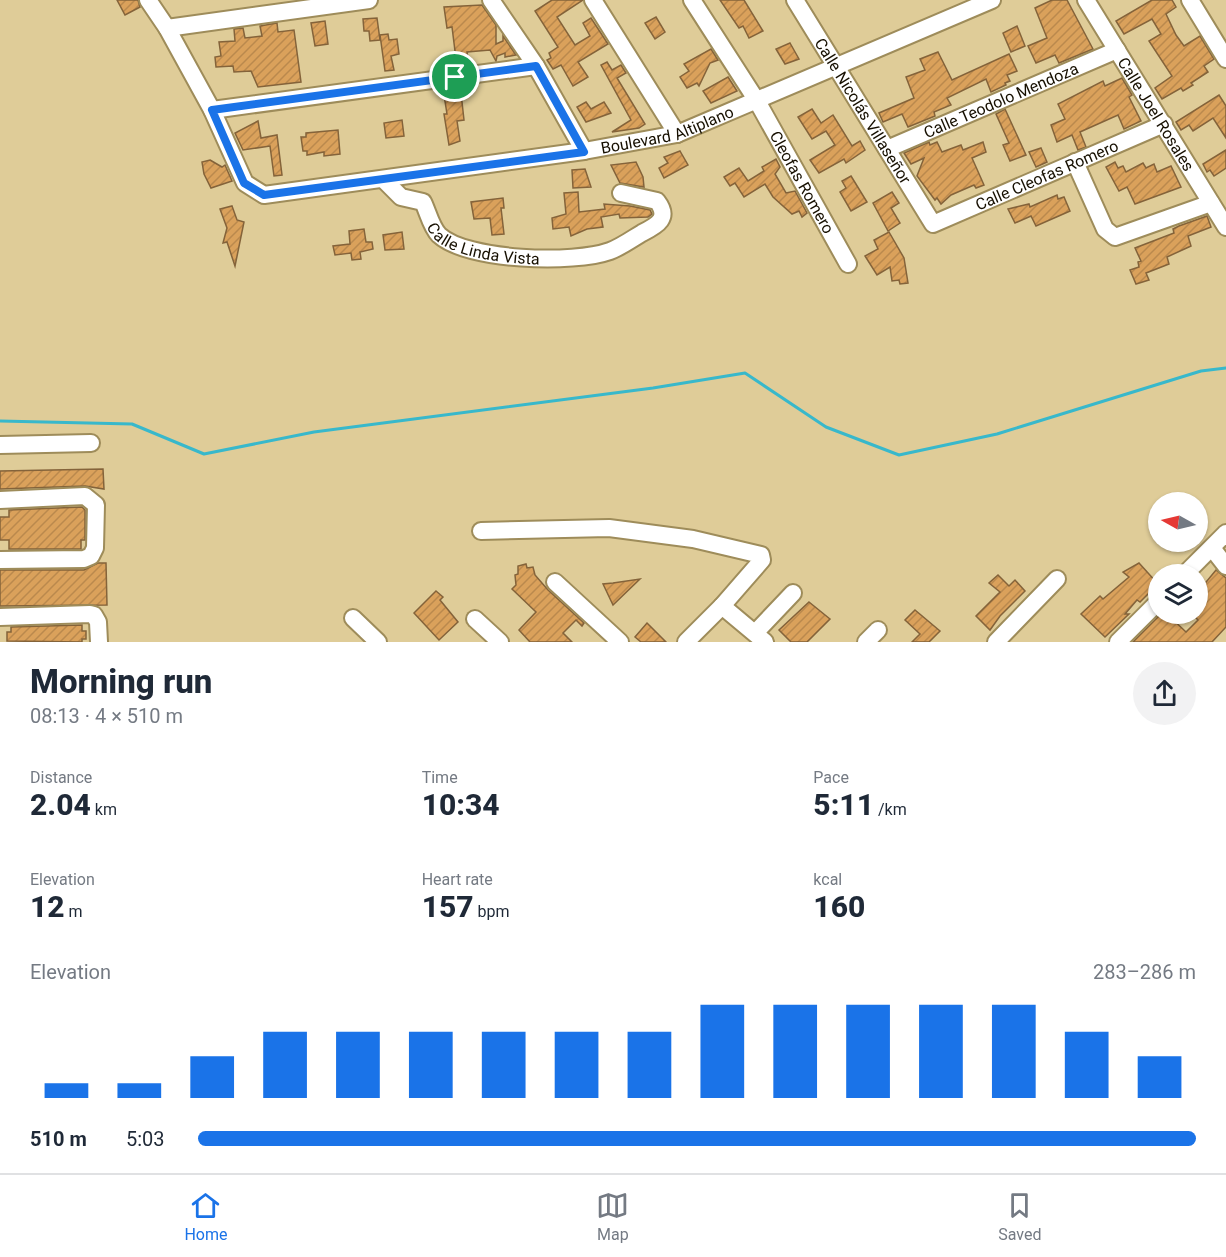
<!DOCTYPE html>
<meta charset="utf-8">
<style>
body{margin:0;font-family:Roboto,sans-serif;background:#f2f2f3;color:#1f2937;height:100vh;display:flex;flex-direction:column;font-size:22px;white-space:nowrap}
*{box-sizing:border-box;margin:0}
p{font-size:20px;color:#747a83}
.icon{flex:none;width:33px;height:33px;fill:none;stroke:currentColor;stroke-width:2;stroke-linecap:round;stroke-linejoin:round}
.map{position:relative;height:642px;overflow:hidden}
.panel{display:flex;flex-direction:column;background:#fff;flex:1}
.panel>*{flex:none}
.needle{width:39px;rotate:278deg}
.controls{position:absolute;left:1148px;top:492px;display:grid;gap:12px}
.controls a{display:grid;place-items:center;width:60px;height:60px;border-radius:50%;background:#fff;box-shadow:0 2px 4px #0004;font-size:30px}
.pin{position:absolute;display:grid;place-items:center;width:51px;height:51px;color:#fff;margin:-26px;border:3px solid #fff;border-radius:50%;box-shadow:0 2px 6px #0007}
.round{display:grid;place-items:center;flex:none;width:63px;height:63px;border-radius:32px;background:#f2f2f3}
.summary{display:flex;align-items:center;justify-content:space-between;height:102px;padding:0 30px}
h1{font-size:33px;font-weight:800;line-height:45px}
.metrics{display:grid;grid-template-columns:repeat(3,1fr);gap:9px;height:102px;padding:6px 30px}
.metrics div{display:grid;align-content:center}
.metrics b{font-size:30px;font-weight:800}
.metrics small{font-size:16px;font-weight:400}
.metrics p{font-size:16px}
.chart{height:168px;padding:12px 30px}
.chart p{display:flex;justify-content:space-between}
.chart svg{width:100%;height:108px;margin-top:6px;stroke:#1a73e8;stroke-width:6}
ul{padding:0 30px;list-style:none;font-size:20px}
li{display:grid;grid-template-columns:96px 72px 1fr;align-items:center;height:45px}
li i{height:15px;border-radius:8px;background:#1a73e8}
.tabs{display:flex;justify-content:space-around;align-items:center;height:84px;border-top:2px solid #e0e1e3;background:#fff;font-size:16px;color:#747a83}
.tabs a{display:grid;justify-items:center;gap:3px}
.tabs .current{color:#1a73e8}
.map>svg:first-child{display:block}
</style>
<div class="map">
<svg width="1226" height="642" viewBox="0 0 1226 642">
<defs>
<pattern id="building-hatch" width="6" height="6" patternUnits="userSpaceOnUse" patternTransform="scale(1.5)"><rect width="6" height="6" fill="#daa15b"/><path d="M-1 1l2-2M0 6l6-6M5 7l2-2" fill="none" stroke="#ba894d"/></pattern>
</defs>
<rect width="100%" height="100%" fill="#dfcc98"/>
<g fill="none" stroke-linecap="round" stroke-linejoin="round">
<!-- stream -->
<polyline stroke="#38b8cb" stroke-width="3" points="0,421 132,424 204,454 314,432 653,388 745,373 826,427 899,455 997,434 1201,371 1226,368"/>
</g>
<!-- building -->
<g fill="url(#building-hatch)" stroke="#84633a" stroke-width="1.5">
<polygon points="117,0 138,0 140,7 125,15"/>
<polygon points="552,0 583,0 557,17 575,45 590,36 583,23 591,18 608,44 578,62 588,77 573,86 561,65 553,69 547,60 551,58 549,53 558,47 535,11"/>
<polygon points="720,0 744,0 763,31 749,38 743,26 739,28"/>
<polygon points="1052,0 1067,0 1093,49 1059,63 1055,55 1036,63 1028,46 1047,38 1035,8"/>
<polygon points="1152,0 1172,0 1176,7 1166,14 1176,35 1184,46 1200,36 1214,59 1204,66 1208,72 1191,83 1193,85 1183,91 1181,88 1162,99 1155,88 1172,76 1149,41 1161,34 1152,19 1124,34 1116,21"/>
<polygon points="482,5 496,25 496,44 503,41 503,36 516,55 505,57 505,53 497,56 496,61 490,50 467,52 468,58 456,59 452,27 447,28 444,7"/>
<polygon points="656,17 665,32 655,39 645,23"/>
<polygon points="377,18 380,40 370,41 369,31 364,31 363,19"/>
<polygon points="325,21 328,44 315,46 311,23"/>
<polygon points="277,23 278,32 294,30 301,82 258,87 251,71 234,72 233,66 216,67 215,57 221,56 219,42 235,41 234,29 243,28 245,38 262,36 260,26"/>
<polygon points="1017,26 1025,46 1011,52 1003,33"/>
<polygon points="388,34 389,40 397,39 399,54 391,56 394,70 385,71 380,35"/>
<polygon points="790,43 799,59 785,64 776,49"/>
<polygon points="711,49 718,60 710,63 699,86 697,83 687,88 680,77 689,71 684,64"/>
<polygon points="938,52 952,80 1009,54 1017,71 1007,75 1010,81 1005,83 1006,85 991,92 986,79 947,98 951,105 934,112 935,116 908,127 902,114 883,122 879,113 914,98 906,77 925,70 920,59"/>
<polygon points="607,62 612,70 621,65 626,73 617,78 645,124 639,128 612,132 631,120 601,65"/>
<polygon points="728,77 737,91 711,103 703,91"/>
<polygon points="1122,78 1132,95 1129,97 1141,121 1124,129 1118,115 1080,132 1086,147 1078,150 1072,135 1057,142 1051,125 1065,119 1058,104 1103,81 1105,86"/>
<polygon points="461,93 464,120 457,121 460,141 449,145 444,114 447,114 444,95"/>
<polygon points="1219,95 1226,106 1226,138 1213,118 1193,131 1189,125 1181,130 1176,122"/>
<polygon points="586,102 591,109 604,102 611,113 586,122 577,107"/>
<polygon points="812,109 821,123 833,115 852,146 860,141 865,150 846,163 844,159 819,173 810,160 835,145 826,131 812,139 798,117"/>
<polygon points="1005,109 1026,155 1010,161 1003,145 1009,143 996,114"/>
<polygon points="402,120 404,136 386,138 384,123"/>
<polygon points="258,121 261,138 277,135 282,175 274,176 270,146 243,150 235,133"/>
<polygon points="338,130 340,154 324,156 324,152 307,155 307,151 303,151 301,137 306,137 306,133"/>
<polygon points="929,142 930,145 937,142 942,152 961,145 963,150 983,142 986,152 972,158 984,185 976,188 974,185 951,195 941,204 937,198 935,200 917,176 924,158 911,164 904,153"/>
<polygon points="1041,148 1047,162 1036,167 1029,152"/>
<polygon points="1226,150 1226,168 1214,176 1210,170 1207,172 1203,164"/>
<polygon points="680,151 688,165 664,178 659,168 668,163 664,157"/>
<polygon points="776,159 780,167 775,174 786,193 795,191 807,213 802,217 799,211 792,214 773,197 765,184 744,197 735,183 730,186 724,177 739,168 748,181 764,171 762,167"/>
<polygon points="210,160 222,167 225,165 232,181 211,188 204,174 202,162"/>
<polygon points="636,162 643,177 644,187 620,183 611,165"/>
<polygon points="1115,162 1118,168 1123,166 1126,172 1143,163 1146,168 1154,164 1157,172 1171,166 1181,187 1135,204 1127,187 1119,191 1106,167"/>
<polygon points="585,169 591,187 573,188 572,170"/>
<polygon points="851,176 867,202 851,211 840,192 846,188 842,181"/>
<polygon points="578,192 579,212 605,209 604,204 630,206 650,210 652,214 648,217 620,218 619,214 601,217 603,227 587,229 571,236 569,227 553,229 552,218 566,214 564,193"/>
<polygon points="892,192 899,203 891,208 900,223 888,231 873,203"/>
<polygon points="1057,195 1058,199 1064,197 1070,211 1036,226 1031,216 1015,223 1008,209 1029,204 1030,207"/>
<polygon points="503,198 504,208 501,208 504,234 492,235 490,218 474,219 471,202"/>
<polygon points="232,206 237,220 244,222 235,266 227,242 223,243 227,228 220,209"/>
<polygon points="1207,216 1211,227 1188,236 1191,246 1167,257 1169,264 1146,273 1149,280 1136,284 1130,270 1139,267 1138,262 1141,261 1135,248 1174,233 1173,229 1179,226"/>
<polygon points="364,229 366,242 372,242 373,249 360,252 361,259 352,260 351,253 335,255 333,246 350,244 349,231"/>
<polygon points="402,232 404,249 385,250 383,235"/>
<polygon points="889,232 904,258 908,283 900,284 899,280 892,281 890,267 877,275 865,256 878,249 874,240"/>
<polygon points="103,469 104,489 85,486 0,489 0,471"/>
<polygon points="82,507 85,510 85,540 81,540 81,549 9,549 9,540 0,540 0,517 9,517 9,510"/>
<polygon points="98,563 106,563 107,605 0,606 0,570 84,570"/>
<polygon points="1139,563 1158,584 1140,602 1137,600 1125,614 1129,614 1105,637 1081,614 1100,596 1103,599 1129,577 1123,572"/>
<polygon points="526,564 527,568 533,567 535,575 548,590 584,623 582,626 576,620 563,633 572,642 530,642 519,630 536,612 512,589 516,585 515,575 518,574 518,566"/>
<polygon points="1216,570 1226,578 1226,627 1212,642 1133,642 1161,614 1167,614 1186,632 1198,620 1195,617 1197,593"/>
<polygon points="998,575 1009,586 1015,580 1025,591 1000,616 990,630 976,616 1000,592 989,583"/>
<polygon points="640,579 613,605 603,584 613,583"/>
<polygon points="436,591 443,597 440,600 458,622 439,640 414,613"/>
<polygon points="809,602 830,619 807,642 791,642 779,630"/>
<polygon points="915,610 940,631 929,642 912,642 920,634 905,620"/>
<polygon points="647,623 666,642 641,642 635,637"/>
<polygon points="82,625 82,631 86,631 86,639 82,639 82,642 7,641 7,632 11,632 11,627"/>
</g>
<g fill="none" stroke-linecap="round" stroke-linejoin="round">
<!-- minor casing -->
<g stroke="#9e8c5a" stroke-width="20">
<g id="minor">
<path id="s1" d="M 148,0 L 167,28 L 212,110 L 245,183 L 264,195 L 584,151 L 677,134 L 992,0"/>
<polyline points="491,0 536,66 584,151"/>
<polyline points="593,0 677,134"/>
<path id="s2" d="M 692,0 L 757,101 L 848,264"/>
<path id="s3" d="M 795,0 L 933,224 L 1164,124"/>
<path id="s4" d="M 1086,0 L 1226,227"/>
<polyline points="1190,0 1226,59"/>
<polyline points="167,28 369,0"/>
<polyline points="212,110 536,66"/>
<path id="s5" d="M 887,149 L 1117,50"/>
<polyline points="1075,162 1105,229 1115,237 1211,203"/>
<path id="s6" d="M 384,180 L 401,197 L 423,202 C 428,212 431,227 439,235 C 467,261 574,264 610,251 C 621,247 632,239 642,233 C 658,225 670,218 657,201 L 621,193"/>
<polyline points="0,445 91,443"/>
<polyline points="0,500 85,496 96,505 95,548 91,556 84,559 0,560"/>
<polyline points="481,531 609,528 693,539 761,555 762,560 722,606 686,642"/>
<polyline points="1212,548 1226,566"/>
<polyline points="1185,574 1226,533"/>
<polyline points="555,582 620,642"/>
<polyline points="722,606 765,642"/>
<polyline points="0,617 90,614 94,615 98,622 99,642"/>
<polyline points="353,618 378,642"/>
<polyline points="475,619 500,642"/>
<polyline points="755,633 793,593"/>
<polyline points="866,642 878,630"/>
<polyline points="996,642 1057,579"/>
<polyline points="1118,642 1158,602"/>
</g>
</g>
<!-- minor -->
<use href="#minor" stroke="#fff" stroke-width="16"/>
</g>
<g fill="none" stroke-linecap="round" stroke-linejoin="round">
<!-- route casing -->
<g stroke="#fff" stroke-width="12">
<polygon id="route" points="536,66 584,152 264,195 244,183 212,110"/>
</g>
<!-- route -->
<use href="#route" stroke="#1a73e8" stroke-width="8"/>
</g>
<g text-anchor="middle" dominant-baseline="central" stroke-width="4.5" stroke-linejoin="round" paint-order="stroke">
<!-- street labels -->
<g font-size="16" fill="#160f00" stroke="#edd9a5">
<text stroke="none"><textPath href="#s5" startOffset="124">Calle Teodolo Mendoza</textPath></text>
<text stroke="none"><textPath href="#s3" startOffset="130">Calle Nicolás Villaseñor</textPath></text>
<text stroke="none"><textPath href="#s4" startOffset="134">Calle Joel Rosales</textPath></text>
<text stroke="none"><textPath href="#s1" startOffset="639">Boulevard Altiplano</textPath></text>
<text stroke="none"><textPath href="#s3" startOffset="387">Calle Cleofas Romero</textPath></text>
<text stroke="none"><textPath href="#s2" startOffset="213">Cleofas Romero</textPath></text>
<text stroke="none"><textPath href="#s6" startOffset="129">Calle Linda Vista</textPath></text>
</g>
</g>
</svg>
<div class="controls">
<a><svg class="needle" viewBox="-14 -14 28 28"><path d="M0-13l5 13h-10z" fill="#e53935"/><path d="M0 13l5-13h-10z" fill="#747a83"/></svg></a>
<a><svg class="icon" aria-label="layers" viewBox="0 0 24 24"><path d="M12 4l9 5-9 5-9-5zM3 14l9 5 9-5"/></svg></a>
</div>
<div class="pin" style="left:455px;top:77px;background:#1e9e55"><svg class="icon" aria-label="arrive" viewBox="0 0 24 24"><path d="M6 21V4h12l-3 4 3 4H6"/></svg></div>
</div>
<section class="panel">
<div class="summary"><div><h1>Morning run</h1><p>08:13 · 4 × 510 m</p></div><a class="round"><svg class="icon" aria-label="share" viewBox="0 0 24 24"><path d="M12 15V3M7 8l5-5 5 5M5 13v7h14v-7"/></svg></a></div>
<div class="metrics">
<div><p>Distance</p><b>2.04<small> km</small></b></div>
<div><p>Time</p><b>10:34</b></div>
<div><p>Pace</p><b>5:11<small> /km</small></b></div>
</div>
<div class="metrics">
<div><p>Elevation</p><b>12<small> m</small></b></div>
<div><p>Heart rate</p><b>157<small> bpm</small></b></div>
<div><p>kcal</p><b>160</b></div>
</div>
<div class="chart"><p><span>Elevation</span>283–286 m</p>
<svg viewBox="0 0 160 44" preserveAspectRatio="none"><path d="M5 44V38M15 44V38M25 44V27M35 44V17M45 44V17M55 44V17M65 44V17M75 44V17M85 44V17M95 44V6M105 44V6M115 44V6M125 44V6M135 44V6M145 44V17M155 44V27"/></svg>
</div>
<ul>
<li><b>510 m</b>5:03<i style="width:100%"></i></li>
</ul>
</section>
<nav class="tabs">
<a class="current"><svg class="icon" aria-label="home" viewBox="0 0 24 24"><path d="M3 11l9-7 9 7M6 9v11h12V9"/></svg>Home</a>
<a><svg class="icon" aria-label="map" viewBox="0 0 24 24"><path d="M3 6l6-2 6 2 6-2v14l-6 2-6-2-6 2zM9 4v14M15 6v14"/></svg>Map</a>
<a><svg class="icon" aria-label="saved" viewBox="0 0 24 24"><path d="M7 4h10v16l-5-4-5 4z"/></svg>Saved</a>
</nav>
